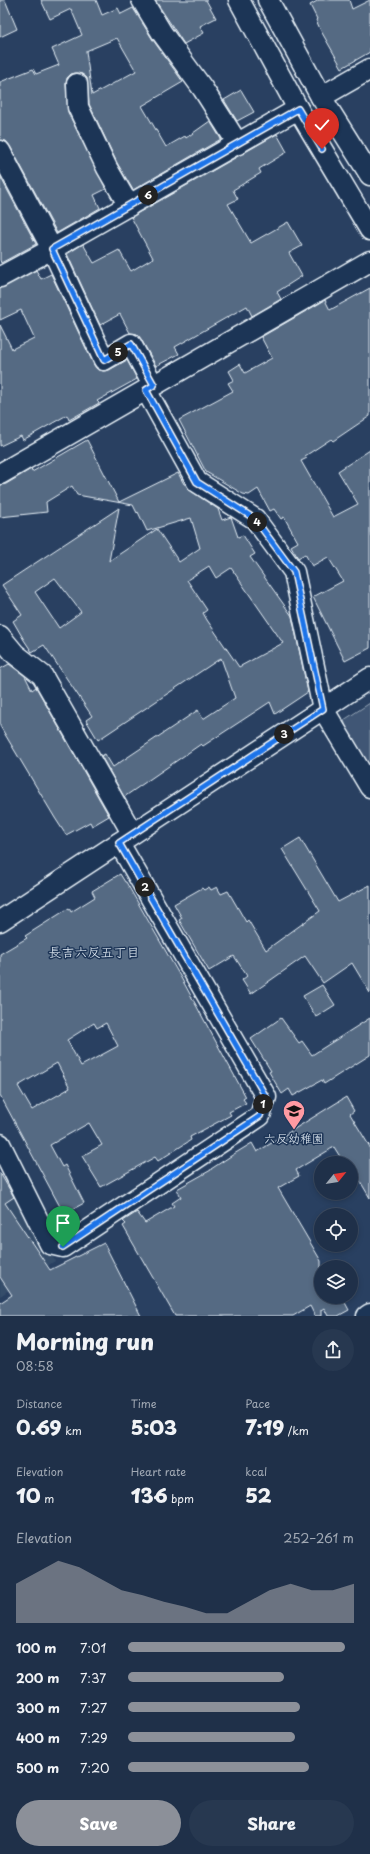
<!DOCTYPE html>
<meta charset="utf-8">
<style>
body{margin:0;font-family:"Playpen Sans","Klee One",sans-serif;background:#273850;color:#f1f3f6;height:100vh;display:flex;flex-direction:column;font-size:15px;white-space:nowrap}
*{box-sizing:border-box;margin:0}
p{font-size:13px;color:#a1a9b4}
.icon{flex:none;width:22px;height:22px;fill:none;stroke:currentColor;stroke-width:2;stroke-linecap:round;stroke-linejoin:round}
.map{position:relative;height:1316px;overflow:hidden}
.side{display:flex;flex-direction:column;background:#1f3049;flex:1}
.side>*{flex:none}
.needle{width:26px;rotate:60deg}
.fabs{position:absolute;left:314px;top:1156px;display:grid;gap:8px}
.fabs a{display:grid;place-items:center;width:44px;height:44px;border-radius:50%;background:#1f3049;box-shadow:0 2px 6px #0003,0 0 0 1px #3c4b61;font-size:20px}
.pin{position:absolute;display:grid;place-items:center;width:34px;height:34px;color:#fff;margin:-41px -17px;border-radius:50% 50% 50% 0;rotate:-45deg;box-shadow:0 0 4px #0007}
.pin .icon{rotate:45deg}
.km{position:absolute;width:20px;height:20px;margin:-10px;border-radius:50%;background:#222;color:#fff;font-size:11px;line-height:20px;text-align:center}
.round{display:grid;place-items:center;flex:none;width:42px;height:42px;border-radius:21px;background:#273850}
.head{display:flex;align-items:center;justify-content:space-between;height:68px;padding:0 16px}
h1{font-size:22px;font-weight:800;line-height:30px}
.stats{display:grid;grid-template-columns:repeat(3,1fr);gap:6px;height:68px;padding:4px 16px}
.stats div{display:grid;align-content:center}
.stats b{font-size:20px;font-weight:800}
.stats small{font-size:11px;font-weight:400}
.stats p{font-size:11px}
.chart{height:112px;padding:8px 16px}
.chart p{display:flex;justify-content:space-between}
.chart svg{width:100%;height:72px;margin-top:4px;fill:#8c9099;opacity:.7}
.action{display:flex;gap:8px;margin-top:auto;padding:8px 16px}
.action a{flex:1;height:46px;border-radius:24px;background:#8c9099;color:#fff;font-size:16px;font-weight:800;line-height:46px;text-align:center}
.action a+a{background:#273850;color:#f1f3f6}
ul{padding:0 16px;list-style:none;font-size:13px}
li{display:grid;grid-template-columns:64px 48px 1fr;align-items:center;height:30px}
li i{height:10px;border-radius:5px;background:#8c9099}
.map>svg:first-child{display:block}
</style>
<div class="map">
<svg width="370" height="1316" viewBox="0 0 370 1316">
<rect width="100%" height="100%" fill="#294061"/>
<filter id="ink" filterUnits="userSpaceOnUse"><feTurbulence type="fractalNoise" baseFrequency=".025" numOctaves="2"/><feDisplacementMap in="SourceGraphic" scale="8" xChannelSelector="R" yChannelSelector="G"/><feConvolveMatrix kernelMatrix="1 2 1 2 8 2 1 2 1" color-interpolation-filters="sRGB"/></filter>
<g filter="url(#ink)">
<!-- built -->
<polygon fill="#364d6b" points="10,1183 55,1261 0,1296 0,1190"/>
<!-- green -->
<polygon fill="#415774" stroke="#94a4b6" points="370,703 370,779 353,751 344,720"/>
<!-- building -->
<g fill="#556a83" stroke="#e8f1f8" fill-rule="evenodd">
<polygon points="0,0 5,0 17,29 0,37"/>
<path d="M 41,0 L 96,0 L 102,15 L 118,8 L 121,14 L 133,8 L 153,40 L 183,82 L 142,106 L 166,147 L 185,136 L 186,138 L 210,121 L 221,139 L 133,190 L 117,163 L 89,104 L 87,78 L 82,74 L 76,73 L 71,74 L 67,78 L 66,84 L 68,112 L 106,189 L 94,195 L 100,208 L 57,233 L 10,146 L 6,141 L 0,140 L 0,82 L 33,69 L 36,74 L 59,65 L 52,49 L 82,35 L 71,9 L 50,19 ZM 117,38 L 136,71 L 92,95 L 86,51 Z"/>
<polygon points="155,0 206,0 216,18 200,26 204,33 184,44"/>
<polygon points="319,0 349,0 352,9 370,0 370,52 342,68 321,31 316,20 317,19 310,5"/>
<polygon points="241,90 254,112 237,121 224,100"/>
<polygon points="277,134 287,152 259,169 261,173 233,190 238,199 228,204 251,243 288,222 302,246 289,253 302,276 277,292 281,299 252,316 247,306 175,347 179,354 156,366 141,339 137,334 130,333 120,314 100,325 67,254 83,244 94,263 119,250 131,271 153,258 131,217"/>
<polygon points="0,176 36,244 1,263 0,260"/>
<polygon points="36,270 41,279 51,274 94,365 97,369 103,371 109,370 127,360 137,379 97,401 99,403 69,420 67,415 23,440 21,436 0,446 0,325 12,349 34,338 21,310 0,320 0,288"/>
<polygon points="370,288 370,416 333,441 331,439 305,456 307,458 301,461 333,517 358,504 338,471 370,450 370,648 345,661 313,597 343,581 328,557 312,566 305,554 298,558 291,546 298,542 284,517 281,519 274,509 270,511 258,489 249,495 243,494 206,472 179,420 233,391 228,383 234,380 229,371 240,364 245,373 272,358 261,337 325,300 330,310"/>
<path d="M 87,440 L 119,502 L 178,473 L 184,484 L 185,484 L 191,491 L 218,509 L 222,520 L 231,517 L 238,537 L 243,535 L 255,554 L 250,557 L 292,616 L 308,692 L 275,714 L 270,702 L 203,746 L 201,744 L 124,797 L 101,756 L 105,754 L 113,767 L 198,710 L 203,719 L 235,698 L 221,658 L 98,740 L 86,720 L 92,716 L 44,645 L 32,652 L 24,640 L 13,621 L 22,615 L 2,585 L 119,508 L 109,561 L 157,529 L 179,562 L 200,548 L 191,518 L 147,531 L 138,512 L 137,513 L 133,505 L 77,495 L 72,486 L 46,502 L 47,512 L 0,517 L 0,485 L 6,484 L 31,469 L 32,472 ZM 209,566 L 216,578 L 231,568 L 283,643 L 239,667 L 207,620 L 203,613 L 207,610 L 187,580 ZM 55,578 L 81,612 L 59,628 L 35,592 Z"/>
<polygon points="9,664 25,676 32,690 36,687 109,816 92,826 90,822 66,835 55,818 0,726 0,669"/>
<polygon points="300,838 338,902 370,885 370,993 352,963 323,983 305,956 251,994 242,980 247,976 234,956 209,971 179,920 182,918 174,904 202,888 204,890 209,887 211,890 217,887 221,894 228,891 246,922 248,920 266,950 320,911 282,849"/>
<path d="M 120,874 L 125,882 L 126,882 L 184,983 L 246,1097 L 243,1099 L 246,1103 L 229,1112 L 231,1115 L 190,1137 L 191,1140 L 158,1161 L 155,1157 L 101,1187 L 82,1156 L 102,1145 L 89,1123 L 50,1145 L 62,1167 L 65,1165 L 84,1203 L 64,1214 L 0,1095 L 0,954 L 27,938 L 25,936 L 69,908 L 71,912 L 95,897 L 92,891 ZM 94,1023 L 97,1028 L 106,1023 L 118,1046 L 81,1066 L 67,1040 ZM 57,1063 L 70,1088 L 32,1110 L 18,1086 Z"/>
<polygon points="322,985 335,1005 316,1017 303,996"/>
<polygon points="281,1018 299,1043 302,1041 312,1055 370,1018 370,1055 324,1084 322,1080 293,1096 289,1089 282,1094 269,1072 271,1071 251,1039"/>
<polygon points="346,1097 354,1111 350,1114 370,1147 370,1198 360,1181 356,1183 351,1175 351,1163 344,1163 334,1147 296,1170 299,1176 278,1188 321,1261 321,1297 342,1297 349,1310 338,1316 328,1316 324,1308 321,1310 321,1316 315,1316 310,1306 293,1316 175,1316 123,1226 126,1224 123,1221 137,1212 145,1223 174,1206 172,1203 181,1197 177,1189 211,1170 211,1169 234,1154 252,1143 257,1152"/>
<polygon points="0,1173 14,1197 5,1203 50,1270 104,1243 141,1316 0,1316 0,1303 12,1295 0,1277"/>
</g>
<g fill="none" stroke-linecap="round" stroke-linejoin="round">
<!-- minor casing -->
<g stroke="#e8f1f8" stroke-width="23">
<g id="minor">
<polyline points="142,0 162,33 203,89 238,144"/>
<polyline points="239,0 298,109 370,230"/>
<polyline points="268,0 321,97 370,175"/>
<polyline points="77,84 78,107 107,168 129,206"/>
<polyline points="321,97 370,69"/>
<polyline points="0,151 52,249 104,360 131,344 153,385"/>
<polyline points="0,277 52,249 298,109"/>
<polyline points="146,390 197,482 255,519 294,572 323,709 370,787"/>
<polyline points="0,474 370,261"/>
<polyline points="0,636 15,654 42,675 132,833"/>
<polyline points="0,921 370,678"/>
<polyline points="0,1144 50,1244 63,1247 260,1116 266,1097 119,843"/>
<polyline points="367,1316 370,1314"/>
</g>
</g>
<!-- minor -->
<use href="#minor" stroke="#1d3557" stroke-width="20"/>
</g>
</g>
<g fill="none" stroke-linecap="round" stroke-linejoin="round" filter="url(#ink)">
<!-- route casing -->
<g stroke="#fff" stroke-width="8">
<polyline id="route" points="63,1247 260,1116 266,1097 119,843 323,709 294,572 255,519 197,482 146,390 154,385 131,344 104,360 52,249 298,109 322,149"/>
</g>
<!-- route -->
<use href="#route" stroke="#1a73e8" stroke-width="5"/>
</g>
<!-- icons -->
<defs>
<g id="school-pin" transform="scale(1.15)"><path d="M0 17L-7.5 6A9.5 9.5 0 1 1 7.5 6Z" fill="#ff9aa2" stroke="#1d3557"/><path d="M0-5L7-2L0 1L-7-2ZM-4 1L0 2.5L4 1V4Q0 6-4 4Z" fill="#111"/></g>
</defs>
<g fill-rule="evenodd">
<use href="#school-pin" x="294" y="1111"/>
</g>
<g text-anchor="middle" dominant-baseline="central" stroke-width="3" stroke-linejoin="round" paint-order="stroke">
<!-- poi labels -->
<g font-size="12" fill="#e8f1f8" stroke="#1d3557">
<text x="294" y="1138">六反幼稚園</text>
</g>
<!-- neighbourhood labels -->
<g font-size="13" fill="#e8f1f8" stroke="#1d3557">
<text x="94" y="951">長吉六反五丁目</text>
</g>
</g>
</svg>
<div class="fabs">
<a><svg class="needle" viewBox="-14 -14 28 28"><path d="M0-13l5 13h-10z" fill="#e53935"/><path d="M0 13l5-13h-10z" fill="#a1a9b4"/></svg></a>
<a><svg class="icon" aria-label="locate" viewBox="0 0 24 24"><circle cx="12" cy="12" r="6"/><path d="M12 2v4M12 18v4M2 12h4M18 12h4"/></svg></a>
<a><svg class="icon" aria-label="layers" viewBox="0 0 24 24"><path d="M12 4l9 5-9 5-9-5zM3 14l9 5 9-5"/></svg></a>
</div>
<div class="pin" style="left:63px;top:1247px;background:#1e9e55"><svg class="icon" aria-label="arrive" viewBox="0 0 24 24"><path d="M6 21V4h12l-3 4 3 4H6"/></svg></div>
<div class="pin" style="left:322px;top:149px;background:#d93025"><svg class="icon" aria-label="check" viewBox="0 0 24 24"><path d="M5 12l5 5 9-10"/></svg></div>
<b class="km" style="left:263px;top:1104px">1</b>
<b class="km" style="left:145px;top:887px">2</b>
<b class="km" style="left:284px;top:734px">3</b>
<b class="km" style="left:257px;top:522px">4</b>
<b class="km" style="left:118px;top:352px">5</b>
<b class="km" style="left:148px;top:195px">6</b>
</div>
<section class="side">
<div class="head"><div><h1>Morning run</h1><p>08:58</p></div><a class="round"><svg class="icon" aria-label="share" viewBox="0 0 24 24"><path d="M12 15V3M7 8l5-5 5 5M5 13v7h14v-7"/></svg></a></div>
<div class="stats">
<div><p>Distance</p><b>0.69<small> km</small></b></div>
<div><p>Time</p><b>5:03</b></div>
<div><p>Pace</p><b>7:19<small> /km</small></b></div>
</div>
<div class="stats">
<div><p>Elevation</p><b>10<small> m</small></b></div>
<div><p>Heart rate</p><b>136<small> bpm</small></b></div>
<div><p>kcal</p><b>52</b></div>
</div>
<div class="chart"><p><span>Elevation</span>252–261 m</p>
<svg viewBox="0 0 160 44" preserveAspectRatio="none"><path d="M0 44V20L10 13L20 6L30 10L40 17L50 24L60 27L70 31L80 34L90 38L100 38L110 31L120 24L130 20L140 24L150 24L160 20V44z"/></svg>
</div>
<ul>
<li><b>100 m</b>7:01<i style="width:96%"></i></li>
<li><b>200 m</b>7:37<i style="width:69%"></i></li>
<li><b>300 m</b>7:27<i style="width:76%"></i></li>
<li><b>400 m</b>7:29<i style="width:74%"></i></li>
<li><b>500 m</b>7:20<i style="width:80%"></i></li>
</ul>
<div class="action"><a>Save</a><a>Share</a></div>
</section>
